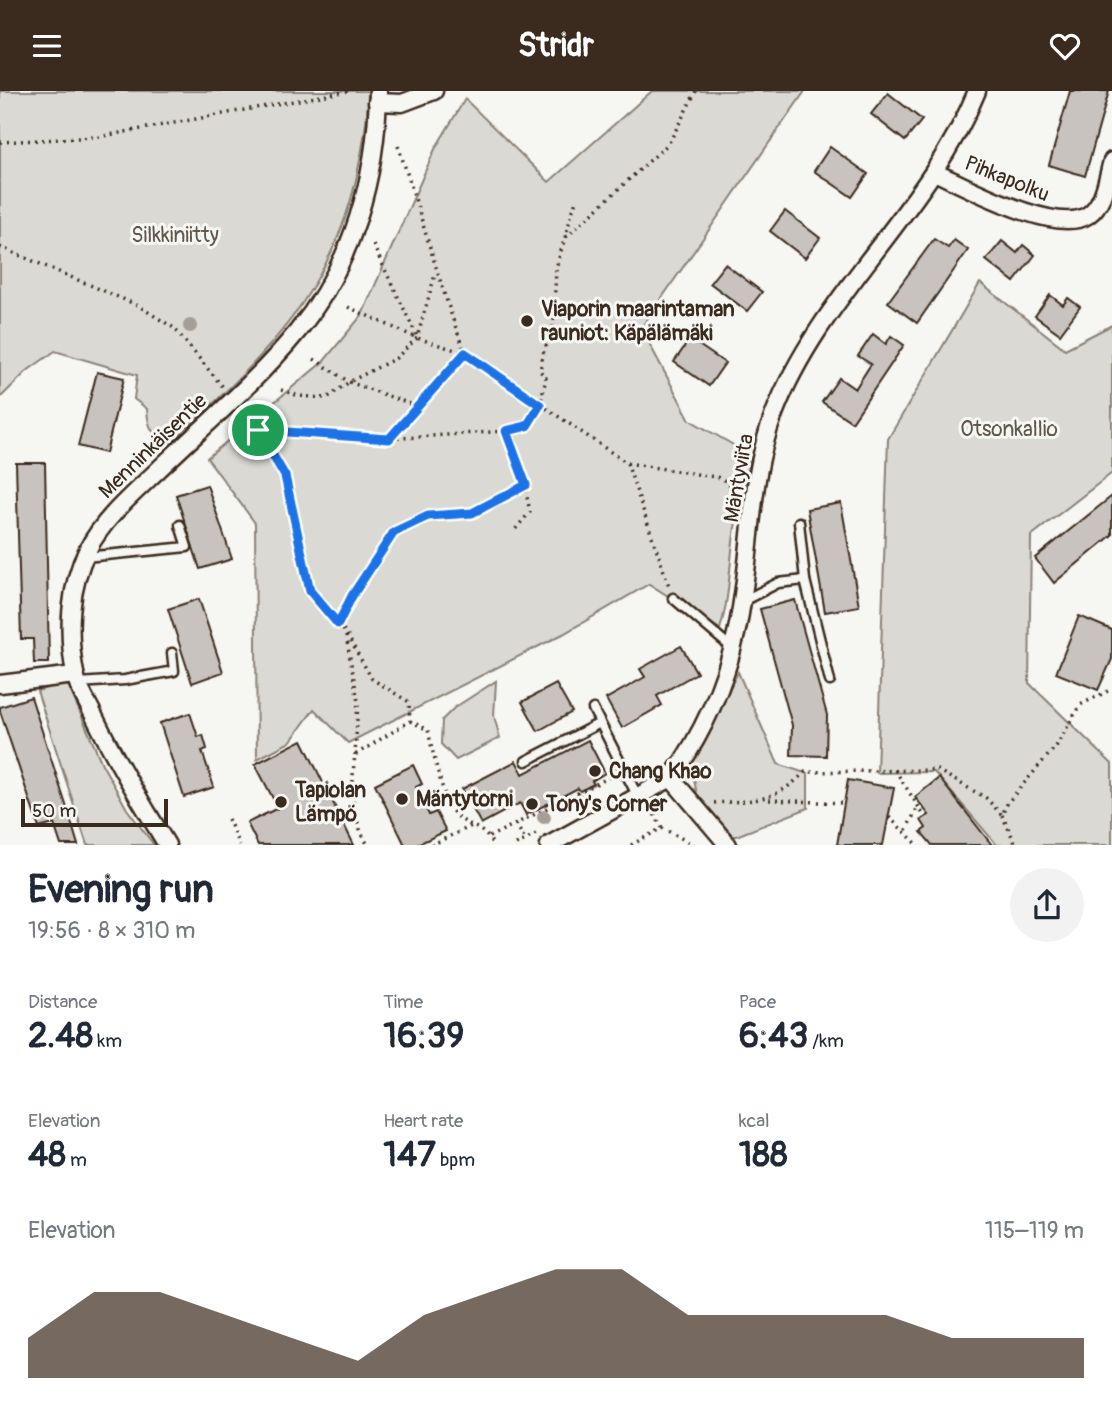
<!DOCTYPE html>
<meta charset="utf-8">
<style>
body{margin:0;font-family:Pangolin,sans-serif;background:#f2f2f3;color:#1f2937;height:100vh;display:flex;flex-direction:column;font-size:26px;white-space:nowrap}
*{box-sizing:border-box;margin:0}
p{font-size:23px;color:#747a83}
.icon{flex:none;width:38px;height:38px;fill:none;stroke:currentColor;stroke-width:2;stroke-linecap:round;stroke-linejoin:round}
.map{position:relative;height:754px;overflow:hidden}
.details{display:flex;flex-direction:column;background:#fff;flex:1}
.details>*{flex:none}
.scale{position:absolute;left:21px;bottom:18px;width:147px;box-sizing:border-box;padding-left:7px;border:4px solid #3b2a1e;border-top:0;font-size:19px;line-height:24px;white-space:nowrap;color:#3b2a1e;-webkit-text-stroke:5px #f6f6f2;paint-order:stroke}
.pin{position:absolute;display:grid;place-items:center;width:60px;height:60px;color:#fff;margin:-30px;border:4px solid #fff;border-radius:50%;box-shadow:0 2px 7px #0007}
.round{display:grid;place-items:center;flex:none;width:74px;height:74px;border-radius:37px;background:#f2f2f3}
.head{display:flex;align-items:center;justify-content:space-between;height:119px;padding:0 28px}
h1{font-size:38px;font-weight:700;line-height:52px}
.stats{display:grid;grid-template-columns:repeat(3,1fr);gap:10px;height:119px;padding:7px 28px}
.stats div{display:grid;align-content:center}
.stats b{font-size:35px;font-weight:700}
.stats small{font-size:19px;font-weight:400}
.stats p{font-size:19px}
.chart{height:196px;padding:14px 28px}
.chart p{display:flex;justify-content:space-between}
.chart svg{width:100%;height:126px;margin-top:7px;fill:#3b2a1e;opacity:.7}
header{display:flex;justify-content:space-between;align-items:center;height:91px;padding:0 28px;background:#3b2a1e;color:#fff;font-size:32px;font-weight:700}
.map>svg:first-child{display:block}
</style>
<header><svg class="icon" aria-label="menu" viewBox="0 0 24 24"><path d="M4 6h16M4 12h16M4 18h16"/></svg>Stridr<svg class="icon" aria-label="heart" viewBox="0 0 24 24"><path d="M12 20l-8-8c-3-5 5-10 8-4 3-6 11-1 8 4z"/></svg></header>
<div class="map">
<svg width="1112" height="754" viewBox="0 0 1112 754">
<rect width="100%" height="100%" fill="#f6f6f2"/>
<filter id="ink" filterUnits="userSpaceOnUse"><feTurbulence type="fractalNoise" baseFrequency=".0143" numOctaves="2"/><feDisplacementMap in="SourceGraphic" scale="14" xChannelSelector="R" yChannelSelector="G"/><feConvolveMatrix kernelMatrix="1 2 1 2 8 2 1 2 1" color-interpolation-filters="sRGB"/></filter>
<g filter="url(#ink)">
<!-- green -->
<g fill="#dad9d3" stroke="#8a8278" stroke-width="2">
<path d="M 0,0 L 368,0 C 368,25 364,50 359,74 C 336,200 261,269 171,352 C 152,344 148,338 147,318 L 134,308 L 137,284 L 55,260 L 27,280 L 0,307 Z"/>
<path d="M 652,0 L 805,0 L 641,237 L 690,329 L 749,363 C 749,387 740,408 736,431 C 729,467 731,503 720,538 L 649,493 L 563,543 L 348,652 L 314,618 L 290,651 L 257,668 L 255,432 L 207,367 L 324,270 L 362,224 L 435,58 L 465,8 L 549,91 Z"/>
<polygon points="980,192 1065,258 1112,234 1112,382 1031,445 1029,592 1112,673 1112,754 997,754 934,681 877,682 888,348"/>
<polygon points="738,581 778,673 808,683 808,717 731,747 697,704 691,673"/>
<polygon points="496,590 494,625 500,647 456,669 441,653 442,629 454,617"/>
<polygon points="67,591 102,673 127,718 154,754 87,754 37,600"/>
</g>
<!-- building -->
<g fill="#c8c3be" stroke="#3b2a1e" stroke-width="2">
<polygon points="1070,0 1109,0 1085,85 1049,74"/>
<polygon points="888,2 922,29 905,50 871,23"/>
<polygon points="830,56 868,83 852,106 814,80"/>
<polygon points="785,120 820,147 805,167 770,140"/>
<polygon points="934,148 948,157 954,149 968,159 917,232 888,211"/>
<polygon points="1002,150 1017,162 1023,154 1035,164 1014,191 986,169"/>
<polygon points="725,173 762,201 747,220 710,192"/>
<polygon points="1050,204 1063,214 1068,207 1080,216 1060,243 1035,225"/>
<polygon points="873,243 886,253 891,245 904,254 852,331 822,311 839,287 855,298 871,273 858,265"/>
<polygon points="690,248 725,272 709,295 674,271"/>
<polygon points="97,281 124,287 106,362 78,355"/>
<polygon points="16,372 45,372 49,572 34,572 33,548 21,548"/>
<polygon points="207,394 232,468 200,478 176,404"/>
<polygon points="1112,405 1112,444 1054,492 1035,467"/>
<polygon points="841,412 859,515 825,521 807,418"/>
<polygon points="199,508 223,581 192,592 168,518"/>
<polygon points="795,509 827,624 826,665 791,664 792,634 760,518"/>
<polygon points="1079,525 1112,539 1112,568 1098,599 1056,582"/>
<polygon points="681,555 697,582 657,605 662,614 622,637 606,608 645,586 640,578"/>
<polygon points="556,593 572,621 538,640 522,611"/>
<polygon points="31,606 66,714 78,754 61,754 54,733 39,737 0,620 0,616"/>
<polygon points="190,622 198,646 203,644 207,658 202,660 214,696 184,706 160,632"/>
<polygon points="302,649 354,754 258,754 247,732 278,717 255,673"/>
<polygon points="588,649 605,682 592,690 594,693 580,700 578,697 526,724 520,712 481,733 462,698 516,670 523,683"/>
<polygon points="413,674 422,693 416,696 429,724 436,721 446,740 416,754 405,754 375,693"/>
<polygon points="939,687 992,754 932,754 921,741 926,737 921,729 929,724 915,706"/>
<polygon points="848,689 894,697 883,754 837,754"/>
</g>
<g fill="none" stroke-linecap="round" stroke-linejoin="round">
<!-- service casing -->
<g stroke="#3b2a1e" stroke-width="13">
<g id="service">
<polyline points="799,431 805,489 830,590"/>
<polyline points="85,466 187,456 180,434"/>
<polyline points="673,507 732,557"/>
<polyline points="743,510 778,492 805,489"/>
<polyline points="78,592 125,589 174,580 172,562"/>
<polyline points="593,618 638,706"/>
<polyline points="526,670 600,632"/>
</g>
</g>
<!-- minor casing -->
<g stroke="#3b2a1e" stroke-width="21">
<g id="minor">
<polyline points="377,11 402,12 434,0"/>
<path d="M 934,81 C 966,95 1056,145 1088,124 C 1104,113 1107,88 1112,70"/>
<polyline points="0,593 75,584"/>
<polyline points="671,687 728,754"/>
<path d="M 167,754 C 141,711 116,670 94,625 C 88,612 77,596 75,582 C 67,541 69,495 88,458 C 104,427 133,403 158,379 C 205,334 256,291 297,241 C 352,174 377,86 378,0"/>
<path d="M 549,754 L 671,687 C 702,645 725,593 736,543 C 753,470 747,393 774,323 C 820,203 929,119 977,0"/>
</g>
</g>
<!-- path -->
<g stroke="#3b2a1e" stroke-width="3.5" stroke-dasharray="2 5" stroke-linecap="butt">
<polyline points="0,51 98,46 348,0"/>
<polyline points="566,146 669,52 696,0"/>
<polyline points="373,154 417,245"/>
<polyline points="0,156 137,214 174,237 223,296"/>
<polyline points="348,216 417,247 465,262 627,372 669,495"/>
<polyline points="314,268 349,291 416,315"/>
<polyline points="281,299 299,305 327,307 349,291 396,267 417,247 435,184"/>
<path d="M 243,321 L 258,339 L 285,385 L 310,500 L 346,542 L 372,588 L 409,611 L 410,630 L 355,664 C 351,695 351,727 368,754"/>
<polyline points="258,339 373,349 506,340 527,335 540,314 546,287 540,280 544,259 553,241 556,177 576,109"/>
<polyline points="506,340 520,372 530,421 513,441"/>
<path d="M 390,347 L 465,262 C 439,193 421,122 397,52"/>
<polyline points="627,372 721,387 738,400"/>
<polyline points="338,533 352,504 394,441 428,425 472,422 526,394"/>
<polyline points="346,545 358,610 355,664"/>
<path d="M 410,630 L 428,639 C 432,658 443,710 455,723 C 468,737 482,733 493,754"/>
<polyline points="895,679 925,726"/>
<polyline points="769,709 844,712"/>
<path d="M 714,712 C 755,709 774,712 805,681 L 937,679 L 986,707 L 1002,724 L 1008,711 L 1057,654 L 1080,614 L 1112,598"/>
<polyline points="1002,724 1016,754"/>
<polyline points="889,726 918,754"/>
<polyline points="228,728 240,754"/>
<polyline points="516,733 525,749"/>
<polyline points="662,737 694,754"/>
<polyline points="906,739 918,716"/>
<polyline points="489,746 612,685"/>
<polyline points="431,754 474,734"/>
<polyline points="516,754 536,743"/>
<polyline points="631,754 662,737 651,717"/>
</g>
<!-- service -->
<use href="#service" stroke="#f6f6f2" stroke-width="8"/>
<!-- minor -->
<use href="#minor" stroke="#f6f6f2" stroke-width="16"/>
</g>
<!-- trees -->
<g fill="#a59e96">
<circle cx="190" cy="235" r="7"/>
<circle cx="579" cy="710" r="7"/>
<circle cx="544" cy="726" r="7"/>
</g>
</g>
<g fill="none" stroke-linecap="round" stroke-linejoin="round" filter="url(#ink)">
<!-- route casing -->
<g stroke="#fff" stroke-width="14">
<polygon id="route" points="465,262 540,314 527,335 506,340 526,394 472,422 428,425 394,441 352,505 338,533 310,500 285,385 258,339 389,348"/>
</g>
<!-- route -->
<use href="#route" stroke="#1a73e8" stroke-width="9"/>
</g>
<!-- markers -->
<g fill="#3b2a1e" stroke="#f6f6f2" stroke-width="2.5">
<circle cx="527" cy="230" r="7"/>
<circle cx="595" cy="680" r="7"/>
<circle cx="402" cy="708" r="7"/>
<circle cx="281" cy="711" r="7"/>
<circle cx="532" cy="713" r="7"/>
</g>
<g text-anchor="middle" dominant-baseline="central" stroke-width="6" stroke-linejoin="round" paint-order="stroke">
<!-- street labels -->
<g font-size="21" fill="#3b2a1e" stroke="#f6f6f2">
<text transform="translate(1007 88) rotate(22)">Pihkapolku</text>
<text transform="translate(153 355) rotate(-44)">Menninkäisentie</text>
<text transform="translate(739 387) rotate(-80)">Mäntyviita</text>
</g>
<!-- park labels -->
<g font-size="21" fill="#63564b" stroke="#f6f6f2">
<text x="175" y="144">Silkkiniitty</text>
<text x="1009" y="338">Otsonkallio</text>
</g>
<!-- poi labels -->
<g font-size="21" font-weight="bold" fill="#3b2a1e" stroke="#f6f6f2" text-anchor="start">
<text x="541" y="218">Viaporin maarintaman<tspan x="541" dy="24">rauniot: Käpälämäki</tspan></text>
<text x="609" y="680">Chang Khao</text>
<text x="295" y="699">Tapiolan<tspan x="295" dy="24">Lämpö</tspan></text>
<text x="416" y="708">Mäntytorni</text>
<text x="546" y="713">Tony's Corner</text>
</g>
</g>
</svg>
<div class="scale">50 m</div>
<div class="pin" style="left:258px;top:339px;background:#1e9e55"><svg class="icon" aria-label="arrive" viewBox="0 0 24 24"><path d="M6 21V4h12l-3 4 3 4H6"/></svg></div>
</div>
<section class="details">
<div class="head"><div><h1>Evening run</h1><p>19:56 · 8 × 310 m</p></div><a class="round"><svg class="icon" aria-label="share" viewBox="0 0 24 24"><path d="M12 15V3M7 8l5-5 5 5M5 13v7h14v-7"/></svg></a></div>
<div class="stats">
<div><p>Distance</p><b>2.48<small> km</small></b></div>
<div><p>Time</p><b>16:39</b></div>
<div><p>Pace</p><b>6:43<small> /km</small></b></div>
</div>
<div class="stats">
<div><p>Elevation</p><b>48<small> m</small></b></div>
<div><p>Heart rate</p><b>147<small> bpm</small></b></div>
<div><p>kcal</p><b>188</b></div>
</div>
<div class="chart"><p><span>Elevation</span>115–119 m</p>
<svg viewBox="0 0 160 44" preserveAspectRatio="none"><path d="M0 44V30L10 14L20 14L30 22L40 30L50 38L60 22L70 14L80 6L90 6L100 22L110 22L120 22L130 22L140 30L150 30L160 30V44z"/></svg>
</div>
</section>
